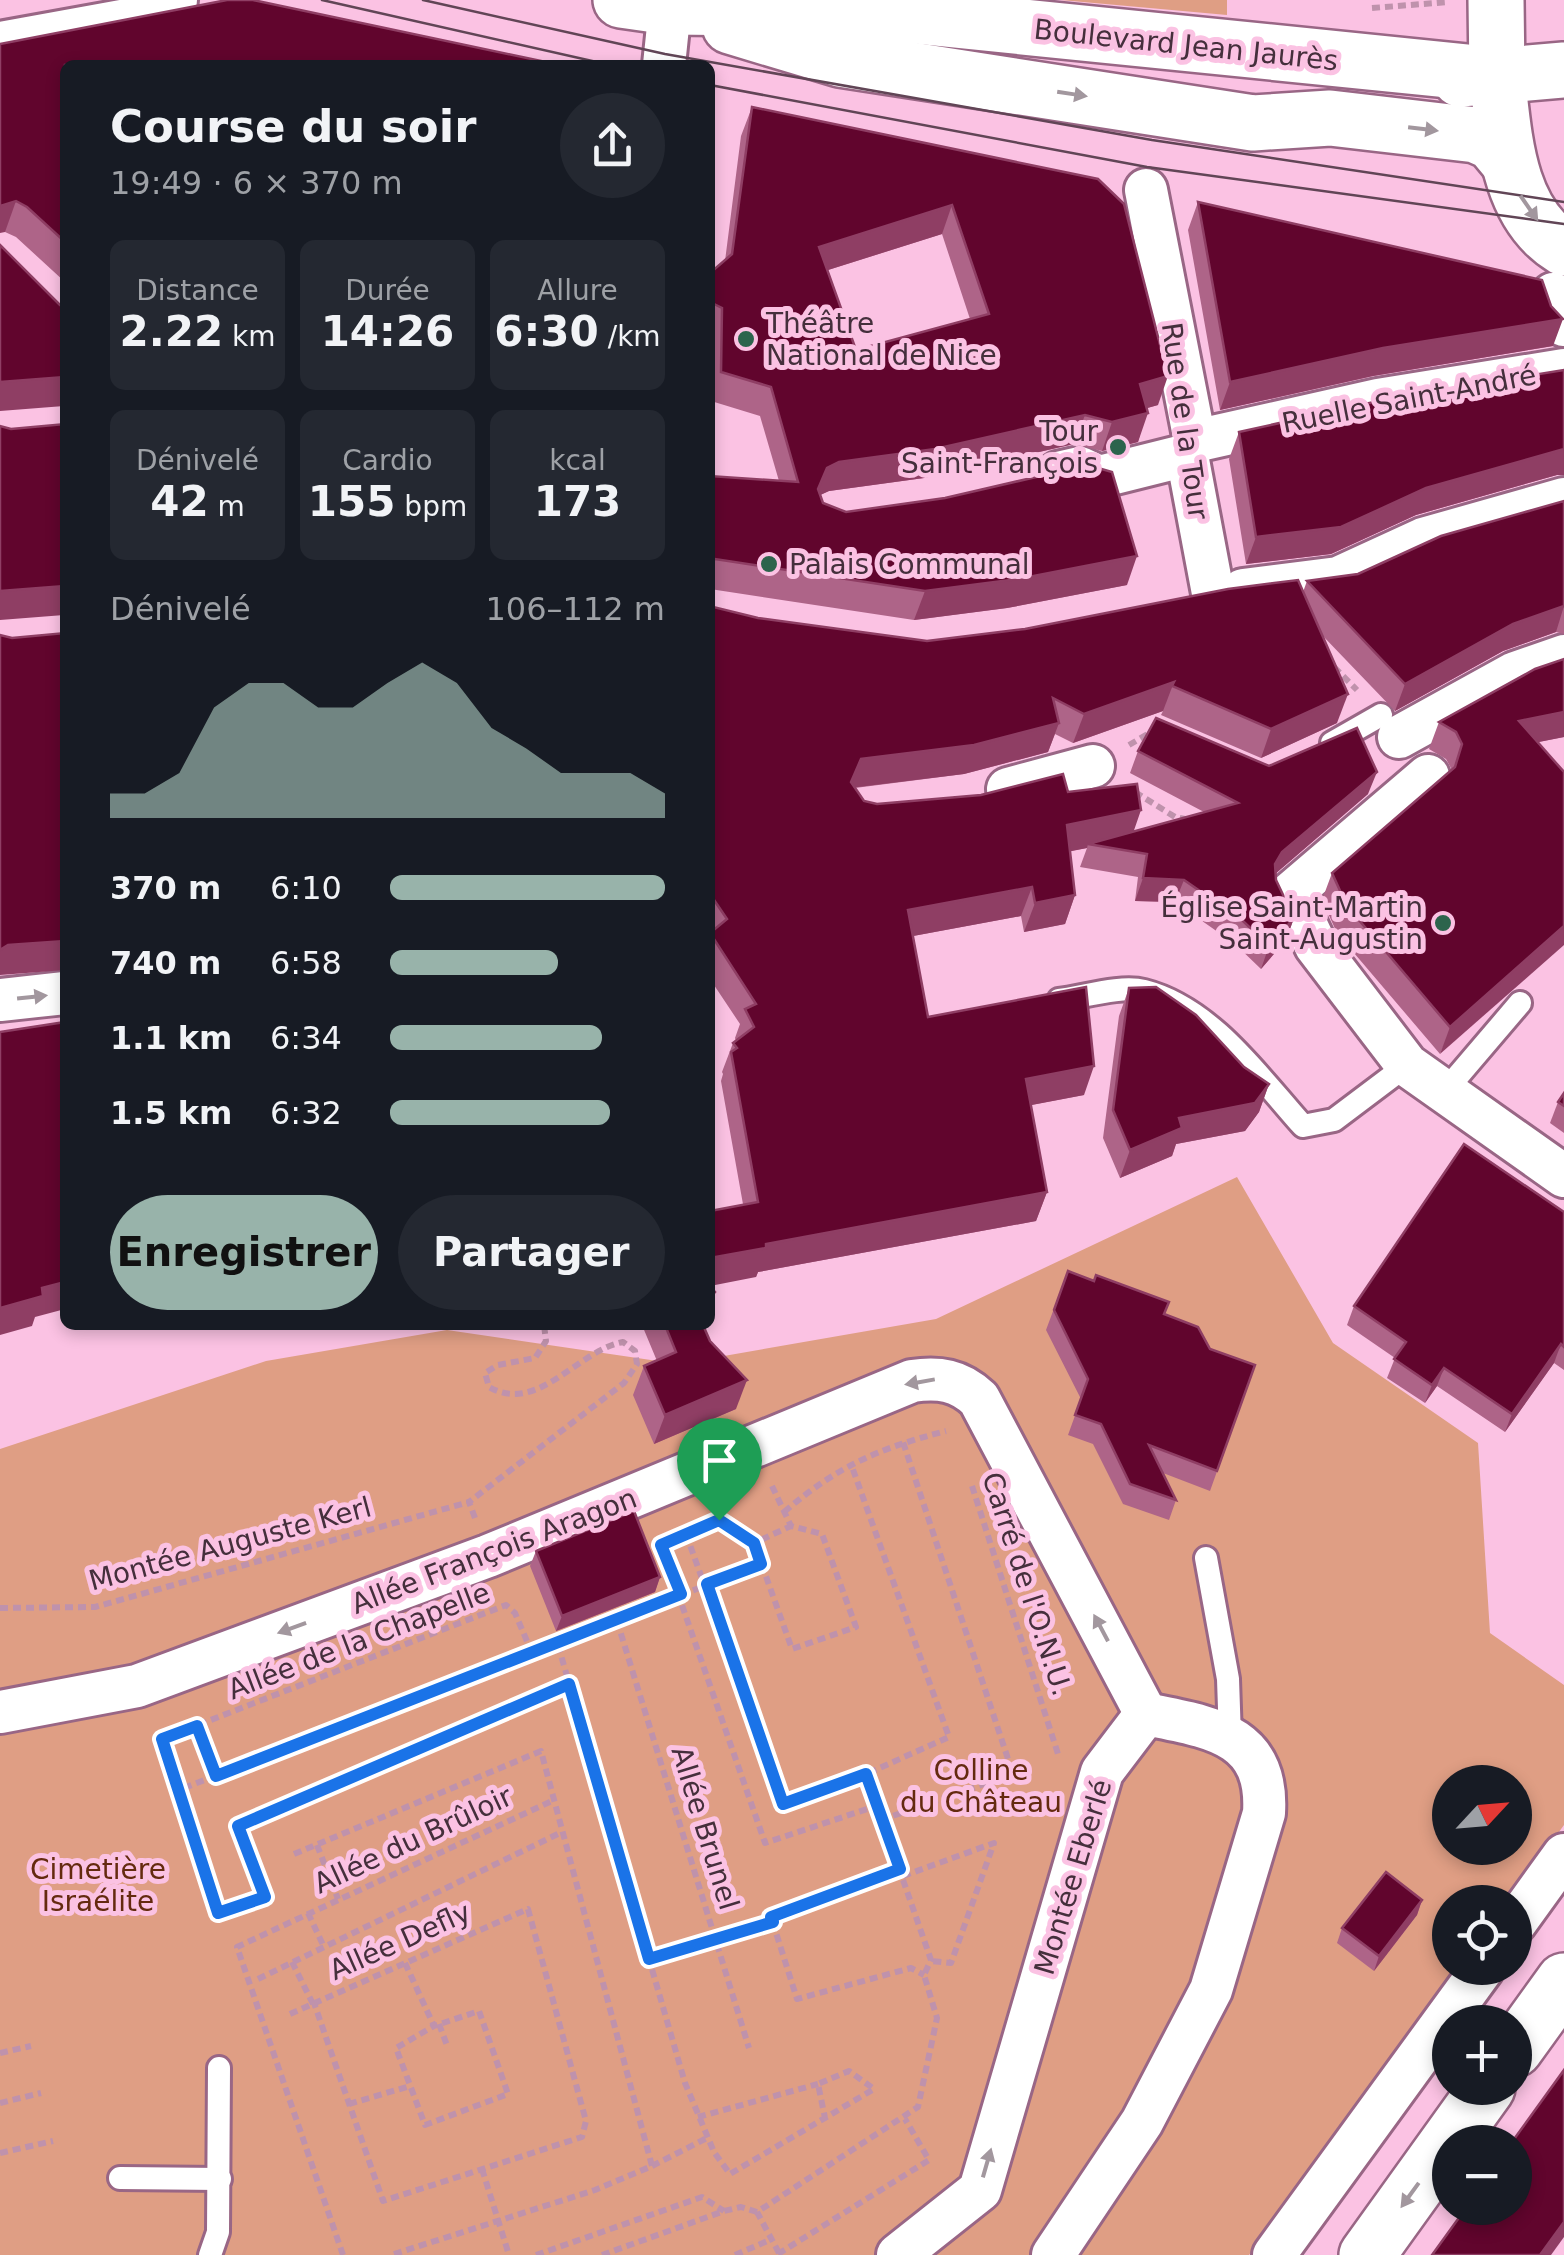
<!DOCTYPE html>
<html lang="fr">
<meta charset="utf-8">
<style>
body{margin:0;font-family:"DejaVu Sans",sans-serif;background:#242831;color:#f1f3f6;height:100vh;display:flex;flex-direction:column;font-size:38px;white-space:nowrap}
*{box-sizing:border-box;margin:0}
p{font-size:32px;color:#9ea1a6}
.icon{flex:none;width:55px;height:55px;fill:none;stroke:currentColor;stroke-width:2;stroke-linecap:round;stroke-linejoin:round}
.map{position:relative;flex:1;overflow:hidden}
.drawer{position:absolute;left:60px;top:60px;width:655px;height:1270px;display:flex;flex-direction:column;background:#171b24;border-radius:15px;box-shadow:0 5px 15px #0003}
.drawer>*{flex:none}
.needle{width:65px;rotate:64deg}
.fabs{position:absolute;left:1432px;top:1765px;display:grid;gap:20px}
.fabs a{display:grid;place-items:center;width:100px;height:100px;border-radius:50%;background:#171b24;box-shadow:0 5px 15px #0003;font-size:50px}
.pin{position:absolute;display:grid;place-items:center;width:85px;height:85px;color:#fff;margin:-102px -42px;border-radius:50% 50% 50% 0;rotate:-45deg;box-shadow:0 0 10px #0007}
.pin .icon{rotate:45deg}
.round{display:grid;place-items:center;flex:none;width:105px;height:105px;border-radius:52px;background:#242831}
.summary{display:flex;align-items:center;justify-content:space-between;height:170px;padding:0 50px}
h1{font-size:45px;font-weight:800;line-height:75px}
.stats{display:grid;grid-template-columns:repeat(3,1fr);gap:15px;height:170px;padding:10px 50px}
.stats div{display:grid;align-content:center;border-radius:15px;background:#242831;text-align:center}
.stats b{font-size:42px;font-weight:800}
.stats small{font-size:28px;font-weight:400}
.stats p{font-size:28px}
.chart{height:280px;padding:20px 50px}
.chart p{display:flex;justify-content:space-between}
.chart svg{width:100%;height:180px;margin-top:10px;fill:#98b3aa;opacity:.7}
.primary-button{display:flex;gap:20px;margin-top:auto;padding:20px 50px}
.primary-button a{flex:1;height:115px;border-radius:60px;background:#98b3aa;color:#111;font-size:40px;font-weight:800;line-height:115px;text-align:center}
.primary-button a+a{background:#242831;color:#f1f3f6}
ul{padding:0 50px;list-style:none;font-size:32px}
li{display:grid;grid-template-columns:160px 120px 1fr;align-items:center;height:75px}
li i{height:25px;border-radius:12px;background:#98b3aa}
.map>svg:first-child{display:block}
</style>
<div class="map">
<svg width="1564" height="2255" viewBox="0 0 1564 2255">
<rect width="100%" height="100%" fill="#fbc2e3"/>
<!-- green -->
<g fill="#df9e84" fill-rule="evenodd">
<polygon points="1061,0 1227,0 1227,15"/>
<path d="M 1237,1177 L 1333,1343 L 1478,1443 L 1490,1633 L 1564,1685 L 1564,1825 L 1508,1902 L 1450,1902 L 1450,1968 L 1460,1968 L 1249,2255 L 0,2255 L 0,1449 L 266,1361 L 447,1330 L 678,1364 L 936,1319 ZM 1450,1782 L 1515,1782 L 1515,1848 L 1450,1848 Z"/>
</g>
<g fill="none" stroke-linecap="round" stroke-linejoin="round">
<!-- lane casing -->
<g stroke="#996685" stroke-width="28">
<g id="lane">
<polyline points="1332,743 1381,715"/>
<path d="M 1059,1000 C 1083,997 1121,985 1144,991 C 1211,1008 1259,1077 1303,1126 L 1334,1120 L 1407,1065"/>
<polyline points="1445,1091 1520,1003"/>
<polyline points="1206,1558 1228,1679 1230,1738"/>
<polyline points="120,2178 220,2179"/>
<polyline points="210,2255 218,2232 219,2068"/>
</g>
</g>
<!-- street casing -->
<g stroke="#996685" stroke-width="48">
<g id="street">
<polyline points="0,43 138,18 176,0"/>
<polyline points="664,65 670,7"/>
<polyline points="1146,190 1195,441 1187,455 1213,593"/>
<polyline points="1553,294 1564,325"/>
<polyline points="1195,441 1378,400 1564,370"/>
<polyline points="1058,473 1080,468 1099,477 1187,455"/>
<polyline points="1243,590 1338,578 1423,539 1564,499"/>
<polyline points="1399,737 1515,673 1564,656"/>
<polyline points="1428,776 1291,893 1316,946 1407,1065 1564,1176"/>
<polyline points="1008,789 1093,766"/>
<polyline points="0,1000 65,993"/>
<path d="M 0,1712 L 137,1686 L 488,1556 L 912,1381 C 939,1377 959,1380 979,1399 L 1146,1714"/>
<polyline points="1515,1923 1564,1855"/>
<polyline points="898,2255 980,2190 1102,1772 1146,1714"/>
<path d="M 1053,2255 L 1142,2122 L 1211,1990 L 1264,1813 C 1269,1733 1209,1727 1146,1714"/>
<polyline points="1274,2255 1483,1968"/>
</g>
</g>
<!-- secondary casing -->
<g stroke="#996685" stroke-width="60">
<g id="secondary">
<path d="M 1497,75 C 1504,133 1506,213 1564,248"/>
<polyline points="1515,2049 1564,1981"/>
<polyline points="1367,2255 1487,2088"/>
</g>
</g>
<!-- primary casing -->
<g stroke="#996685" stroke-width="60">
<g id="primary">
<polyline points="621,0 670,7 846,9 1497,75"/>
<polyline points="1496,0 1497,75"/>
<polyline points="730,26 840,59 1253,123 1330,118 1476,135 1492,142 1507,160"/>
<polyline points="1460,79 1564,70"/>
</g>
</g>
<!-- path -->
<g stroke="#bf92ac" stroke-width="6" stroke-dasharray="8 5" stroke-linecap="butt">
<polyline points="1372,8 1449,2"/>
<polyline points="1334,667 1357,690"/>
<polyline points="1129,745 1153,731"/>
<polyline points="1135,792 1175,817 1190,820"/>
<polyline points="772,1486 791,1526 822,1534 856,1627 792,1649 754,1543 791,1526"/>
<polyline points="972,1486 1058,1754"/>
<path d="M 784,1512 C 838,1466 877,1449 946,1431"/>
<path d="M 475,1518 L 469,1502 L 624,1383 L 637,1364 L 635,1351 L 623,1342 C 578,1350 538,1415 489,1387 L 485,1373 L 498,1365 L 535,1358 L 546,1341 L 544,1325"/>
<polyline points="686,1534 783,1803 866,1774 949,1737 851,1464"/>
<polyline points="754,1543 719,1520 661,1545 765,1843 876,1806"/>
<polyline points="0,1608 95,1607 469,1502"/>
<polyline points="617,1621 749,2048"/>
<polyline points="558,1645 685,2083 714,2152 730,2174 874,2089 849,2071 818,2084 825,2118"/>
<polyline points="532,1653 515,1613 506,1605 162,1739 219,1913 265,1897 238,1826 569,1685"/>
<polyline points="197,1726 216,1775"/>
<polyline points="184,1788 761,1564"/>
<polyline points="881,1820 1013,1774 903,1442"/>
<polyline points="317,1845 338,1899"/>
<polyline points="294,1854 541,1751 652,2166 595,2190 391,2255"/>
<polyline points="900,1869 771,1917 797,1999 911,1968 924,1975"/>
<polyline points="903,1876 994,1843 951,1963 931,1961"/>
<polyline points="308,1913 324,1947"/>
<polyline points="649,1959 773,1923"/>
<polyline points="292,1962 313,2004"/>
<polyline points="405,1963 434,2026 479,2011 508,2094 425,2125 396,2048 434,2026"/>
<polyline points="258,1979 562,1832"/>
<polyline points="290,2014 528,1909 586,2121 582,2137 383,2201 314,2003"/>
<polyline points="439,2024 448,2048"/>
<polyline points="0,2053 31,2046"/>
<polyline points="0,2103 41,2093"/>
<polyline points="349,2104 410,2086"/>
<polyline points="698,2117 818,2084"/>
<polyline points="0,2153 53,2141"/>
<polyline points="652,2166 707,2138"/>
<polyline points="482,2169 509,2255"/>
<polyline points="779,2253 757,2212 918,2107 937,2018 924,1975 931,1960 866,1774"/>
<polyline points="778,2254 929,2160 905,2119"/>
<polyline points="343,2255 237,1947 554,1800"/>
<polyline points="536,2255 702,2197 724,2211"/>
<polyline points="602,2255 724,2211 741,2207 757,2212"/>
<polyline points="735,2255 772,2239"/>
</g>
<!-- lane -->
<use href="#lane" stroke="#fff" stroke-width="22"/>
<!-- street -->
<use href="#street" stroke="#fff" stroke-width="42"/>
<!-- secondary -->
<use href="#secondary" stroke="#fff" stroke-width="55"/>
<!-- primary -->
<use href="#primary" stroke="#fff" stroke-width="55"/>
<!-- tram -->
<g stroke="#614556" stroke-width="2.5">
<polyline points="322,0 610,65"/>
<polyline points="423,0 665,54 1152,140 1564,202"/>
<polyline points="710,85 1147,167 1564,224"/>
</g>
</g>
<!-- wall -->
<g fill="#ae6488" fill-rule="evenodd">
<polygon points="0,44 65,65 65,282 16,237 5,232"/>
<path d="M 752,107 L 1098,179 L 1158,405 L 1147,408 L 1138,442 L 1102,451 L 1074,444 L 924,478 L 829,491 L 820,495 L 823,503 L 846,512 L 1127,585 L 1007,608 L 914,620 L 710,589 L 710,476 L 779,481 L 760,416 L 711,401 L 710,273 L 725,261 L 741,136 ZM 942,234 L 970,319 L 856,350 L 828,270 Z"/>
<polygon points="1198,202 1553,346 1373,376 1220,410 1188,230"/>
<polygon points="1239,432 1557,475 1416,515 1331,554 1246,564 1229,459"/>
<polygon points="1564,501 1564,634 1556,632 1503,651 1395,711 1321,634 1337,723 1261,758 1161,715 1163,711 1073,743 1055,734 1048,752 964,774 855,788 864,801 877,804 1068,792 1133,832 1204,812 1130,773 1138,751 1269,766 1368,794 1276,873 1276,880 1294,918 1286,940 1261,969 1235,944 1175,902 1135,901 1138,877 1080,867 1087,848 1070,851 1075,895 1065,924 1024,932 1021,916 913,936 928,1017 1084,1095 1031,1105 1047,1192 1036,1221 758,1272 756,1277 721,1081 723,1074 722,1072 733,1043 736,1041 735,1038 740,1024 710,979 710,603 713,607 758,618 927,641 1303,592 1307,581 1358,574"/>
<polygon points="1564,659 1564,737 1538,742 1564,772 1440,1054 1337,933 1322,900 1332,873 1452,770 1446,759 1429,749 1439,722"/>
<polygon points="1129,988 1269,1084 1259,1112 1245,1131 1176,1144 1172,1156 1120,1178 1103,1138 1119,1016"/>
<polygon points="1564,1093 1564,1133 1550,1123 1558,1102"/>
<polygon points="1564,1212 1564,1370 1554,1363 1505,1432 1437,1386 1425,1403 1387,1378 1395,1358 1347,1325 1354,1306"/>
<polygon points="1068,1271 1164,1314 1210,1349 1255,1365 1210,1491 1163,1473 1176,1500 1169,1520 1123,1504 1093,1444 1068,1435 1081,1399 1046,1330"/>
<polygon points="642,1325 703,1325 736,1409 654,1444 633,1395 644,1366 657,1361"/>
<polygon points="536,1551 660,1577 655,1592 556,1631 530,1566"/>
<polygon points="1422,1900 1417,1915 1374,1971 1337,1943 1342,1928"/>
</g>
<!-- shaded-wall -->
<g fill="#8f3e64">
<polygon points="16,201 5,232 0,233 0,206"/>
<polygon points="952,205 942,234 809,276 819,247"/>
<polygon points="1563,319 1553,346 1373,376 1220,410 1230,382 1383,348"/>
<polygon points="1168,376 1158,405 1130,413 1140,384"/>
<polygon points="65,377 64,406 0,411 0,382"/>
<polygon points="1148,413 1138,442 1102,451 1112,422"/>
<polygon points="1085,415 1074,444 924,478 829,491 816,497 807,518 827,468 839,462"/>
<polygon points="1564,449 1564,475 1557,475 1416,515 1331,554 1246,564 1256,537"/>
<polygon points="1137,556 1127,585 1007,608 914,620 925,591"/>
<polygon points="65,586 64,615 0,620 0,591"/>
<polygon points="1564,606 1556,632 1503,651 1395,711 1405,684 1513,624"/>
<polygon points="1174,682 1163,711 1073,743 1084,714"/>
<polygon points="1348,694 1337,723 1261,758 1271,729"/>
<polygon points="1564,712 1564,737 1509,748 1519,721"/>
<polygon points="1059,723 1048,752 964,774 850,788 840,811 861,759"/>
<polygon points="1377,772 1368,794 1274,875 1275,864 1282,852"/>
<polygon points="1141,810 1131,839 1088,844 1087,848 1057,854 1067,825"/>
<polygon points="1143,878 1184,880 1175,902 1135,901"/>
<polygon points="1032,887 1021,916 897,939 908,910"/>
<polygon points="1075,895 1065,924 1024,932 1035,903"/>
<polygon points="1294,918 1286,940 1261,969 1269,946"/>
<polygon points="1564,926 1564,945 1440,1054 1450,1027"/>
<polygon points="65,941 65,970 0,975 0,950 8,945"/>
<polygon points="1094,1066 1084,1095 1016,1108 1026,1079"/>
<polygon points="1269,1084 1259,1112 1245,1131 1176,1144 1172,1156 1120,1178 1130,1150 1179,1118"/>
<polygon points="1047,1192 1036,1221 758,1272 756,1277 710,1286 710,1258 766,1244"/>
<polygon points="65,1282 65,1309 35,1317 32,1326 0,1335 0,1308 42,1288"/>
<polygon points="1561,1344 1554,1363 1505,1432 1512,1414"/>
<polygon points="1444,1368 1437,1386 1425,1403 1432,1385"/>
<polygon points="747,1380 736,1409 654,1444 665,1415"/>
<polygon points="660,1577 655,1592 556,1631 562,1616"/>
<polygon points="1422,1900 1417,1915 1374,1971 1379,1956"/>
<polygon points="1564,2222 1564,2237 1551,2255 1540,2255"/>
</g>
<!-- building -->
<g fill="#61052d" stroke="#8f3e64" stroke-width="2.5" fill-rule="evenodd">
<polygon points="227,0 253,0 560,65 65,65 65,242 27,207 16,201 0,206 0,44"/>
<path d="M 752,107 L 1098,179 L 1124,204 L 1168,376 L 1140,384 L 1148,413 L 1112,422 L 1085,415 L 935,449 L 839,462 L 827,468 L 818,489 L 823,503 L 846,512 L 945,498 L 1088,465 L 1112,472 L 1137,556 L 1018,579 L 925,591 L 715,559 L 710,562 L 710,476 L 798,482 L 771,387 L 721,372 L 722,308 L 710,302 L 710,273 L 732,254 ZM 952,205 L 989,314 L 856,350 L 819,247 Z"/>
<polygon points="1198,202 1542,280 1551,306 1563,319 1383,348 1230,382"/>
<polygon points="0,245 60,305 65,306 65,377 0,382"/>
<polygon points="1564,370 1564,449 1426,488 1341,527 1256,537 1239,432 1392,398"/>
<polygon points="65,424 65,586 0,591 0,426 11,429"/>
<polygon points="1564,501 1564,606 1513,624 1405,684 1307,581 1358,574 1441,536"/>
<polygon points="1298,580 1348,694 1271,729 1172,686 1174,682 1084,714 1053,698 1059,723 974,745 861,759 851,782 864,801 877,804 981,795 1063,774 1068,792 1137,784 1141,810 1067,825 1075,895 1035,903 1032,887 908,910 928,1017 1086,987 1094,1066 1026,1079 1047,1192 766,1244 766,1248 710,1258 710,1211 758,1202 731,1052 737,1048 733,1043 754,1027 745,1009 756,1004 710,933 727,919 710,894 710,603 713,607 758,618 927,641 1025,629 1228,589"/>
<polygon points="65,633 65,941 8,945 0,950 0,635 12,638"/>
<polygon points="1564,659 1564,712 1519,721 1564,772 1564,926 1450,1027 1347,906 1332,873 1455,767 1462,744 1456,732 1439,722 1535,669"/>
<polygon points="1156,718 1269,766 1357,728 1377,772 1282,852 1275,864 1276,880 1294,918 1269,946 1243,921 1184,880 1143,878 1147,854 1088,844 1238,803 1138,751"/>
<polygon points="1156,987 1196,1015 1244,1067 1269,1084 1255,1103 1179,1118 1182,1128 1130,1150 1113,1110 1129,988"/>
<polygon points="65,1022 65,1282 42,1288 43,1296 0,1308 0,1032"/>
<polygon points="1564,1093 1564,1106 1558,1102"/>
<polygon points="1464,1144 1564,1212 1564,1347 1561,1344 1512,1414 1444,1368 1432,1385 1394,1359 1406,1342 1354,1306"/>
<polygon points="1068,1271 1094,1281 1096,1275 1169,1302 1164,1314 1198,1327 1210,1349 1255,1365 1217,1471 1149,1445 1176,1500 1130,1484 1101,1424 1075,1415 1088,1379 1054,1310"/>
<polygon points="710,1286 715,1292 710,1298"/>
<polygon points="665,1325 703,1325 710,1341 747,1380 665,1415 644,1366 676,1352"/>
<polygon points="634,1511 660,1577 562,1616 536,1551"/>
<polygon points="1386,1872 1422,1900 1379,1956 1342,1928"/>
<polygon points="1564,2070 1564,2222 1540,2255 1432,2255 1466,2208 1515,2208 1515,2142 1512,2142"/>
</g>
<!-- one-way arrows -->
<defs><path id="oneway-solid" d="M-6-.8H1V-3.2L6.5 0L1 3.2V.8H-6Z" transform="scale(2.5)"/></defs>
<g fill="#a2979e">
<use href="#oneway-solid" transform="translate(1072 94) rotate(9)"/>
<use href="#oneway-solid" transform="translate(1423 129) rotate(7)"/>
<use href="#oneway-solid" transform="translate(1529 208) rotate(55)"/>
<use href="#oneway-solid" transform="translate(32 997) rotate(-6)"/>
<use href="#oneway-solid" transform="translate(920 1382) rotate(170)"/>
<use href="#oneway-solid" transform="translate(292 1628) rotate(160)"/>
<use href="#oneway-solid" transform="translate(1101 1628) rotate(-118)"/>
<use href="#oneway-solid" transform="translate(987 2163) rotate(-74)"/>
<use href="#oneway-solid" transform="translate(1410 2195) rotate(126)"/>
</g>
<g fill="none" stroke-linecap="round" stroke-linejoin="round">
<!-- route casing -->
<g stroke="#fff" stroke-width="20">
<polygon id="route" points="719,1520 754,1543 761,1564 707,1584 783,1804 866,1774 900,1869 771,1917 773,1922 649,1959 569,1684 238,1826 265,1897 218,1913 162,1739 197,1726 216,1776 681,1594 661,1545"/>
</g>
<!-- route -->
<use href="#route" stroke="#1a73e8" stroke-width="12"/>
</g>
<!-- markers -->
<g fill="#2c644c" stroke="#fbc2e3" stroke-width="4">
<circle cx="746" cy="339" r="10"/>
<circle cx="1118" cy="447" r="10"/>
<circle cx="769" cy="564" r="10"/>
<circle cx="1443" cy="923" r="10"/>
</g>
<g text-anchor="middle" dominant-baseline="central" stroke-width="10" stroke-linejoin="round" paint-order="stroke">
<!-- street labels -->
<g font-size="28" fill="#452f3c" stroke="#fbc2e3">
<text transform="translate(1186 45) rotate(6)">Boulevard Jean Jaurès</text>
<text transform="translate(1409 399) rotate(-11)">Ruelle Saint-André</text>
<text transform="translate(1185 421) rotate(82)">Rue de la Tour</text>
<text transform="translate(230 1544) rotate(-15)">Montée Auguste Kerl</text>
<text transform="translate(494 1551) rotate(-21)">Allée François Aragon</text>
<text transform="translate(1027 1584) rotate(72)">Carré de l'O.N.U.</text>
<text transform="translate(359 1641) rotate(-21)">Allée de la Chapelle</text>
<text transform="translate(705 1828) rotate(73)">Allée Brunel</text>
<text transform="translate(413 1840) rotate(-25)">Allée du Brûloir</text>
<text transform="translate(1073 1877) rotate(-73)">Montée Eberlé</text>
<text transform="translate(400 1941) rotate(-24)">Allée Defly</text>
</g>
<!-- poi labels -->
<g font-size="28" fill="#452f3c" stroke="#fbc2e3" text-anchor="start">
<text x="766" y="323">Théâtre<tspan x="766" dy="32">National de Nice</tspan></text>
<text x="1098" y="431" text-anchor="end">Tour<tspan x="1098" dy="32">Saint-François</tspan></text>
<text x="789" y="564">Palais Communal</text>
<text x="1423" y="907" text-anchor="end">Église Saint-Martin<tspan x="1423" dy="32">Saint-Augustin</tspan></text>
</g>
<!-- park labels -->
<g font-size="28" fill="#642a0f" stroke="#fbc2e3">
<text x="981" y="1770">Colline<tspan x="981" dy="32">du Château</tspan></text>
<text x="98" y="1869">Cimetière<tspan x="98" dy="32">Israélite</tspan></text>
</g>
</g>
</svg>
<div class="fabs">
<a><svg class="needle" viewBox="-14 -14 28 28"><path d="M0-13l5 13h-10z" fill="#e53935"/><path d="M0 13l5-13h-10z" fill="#9ea1a6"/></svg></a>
<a><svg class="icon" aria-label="locate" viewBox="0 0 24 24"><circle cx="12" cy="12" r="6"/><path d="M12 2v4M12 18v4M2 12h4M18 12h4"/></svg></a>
<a>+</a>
<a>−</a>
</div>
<div class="pin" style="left:719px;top:1520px;background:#1e9e55"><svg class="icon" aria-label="arrive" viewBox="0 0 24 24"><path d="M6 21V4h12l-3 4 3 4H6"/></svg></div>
<section class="drawer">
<div class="summary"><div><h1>Course du soir</h1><p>19:49 · 6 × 370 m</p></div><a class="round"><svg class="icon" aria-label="share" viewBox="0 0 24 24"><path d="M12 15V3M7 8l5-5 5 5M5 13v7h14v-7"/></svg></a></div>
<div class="stats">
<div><p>Distance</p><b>2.22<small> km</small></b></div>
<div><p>Durée</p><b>14:26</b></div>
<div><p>Allure</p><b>6:30<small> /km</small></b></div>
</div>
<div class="stats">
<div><p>Dénivelé</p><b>42<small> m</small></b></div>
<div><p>Cardio</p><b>155<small> bpm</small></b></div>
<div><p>kcal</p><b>173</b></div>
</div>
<div class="chart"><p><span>Dénivelé</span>106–112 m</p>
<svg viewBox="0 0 160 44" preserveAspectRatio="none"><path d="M0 44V38L10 38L20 33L30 17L40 11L50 11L60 17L70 17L80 11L90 6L100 11L110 22L120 27L130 33L140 33L150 33L160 38V44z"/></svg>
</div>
<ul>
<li><b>370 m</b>6:10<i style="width:100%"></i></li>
<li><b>740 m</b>6:58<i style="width:61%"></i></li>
<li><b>1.1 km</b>6:34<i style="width:77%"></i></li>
<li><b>1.5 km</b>6:32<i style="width:80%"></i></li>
</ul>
<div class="primary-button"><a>Enregistrer</a><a>Partager</a></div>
</section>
</div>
